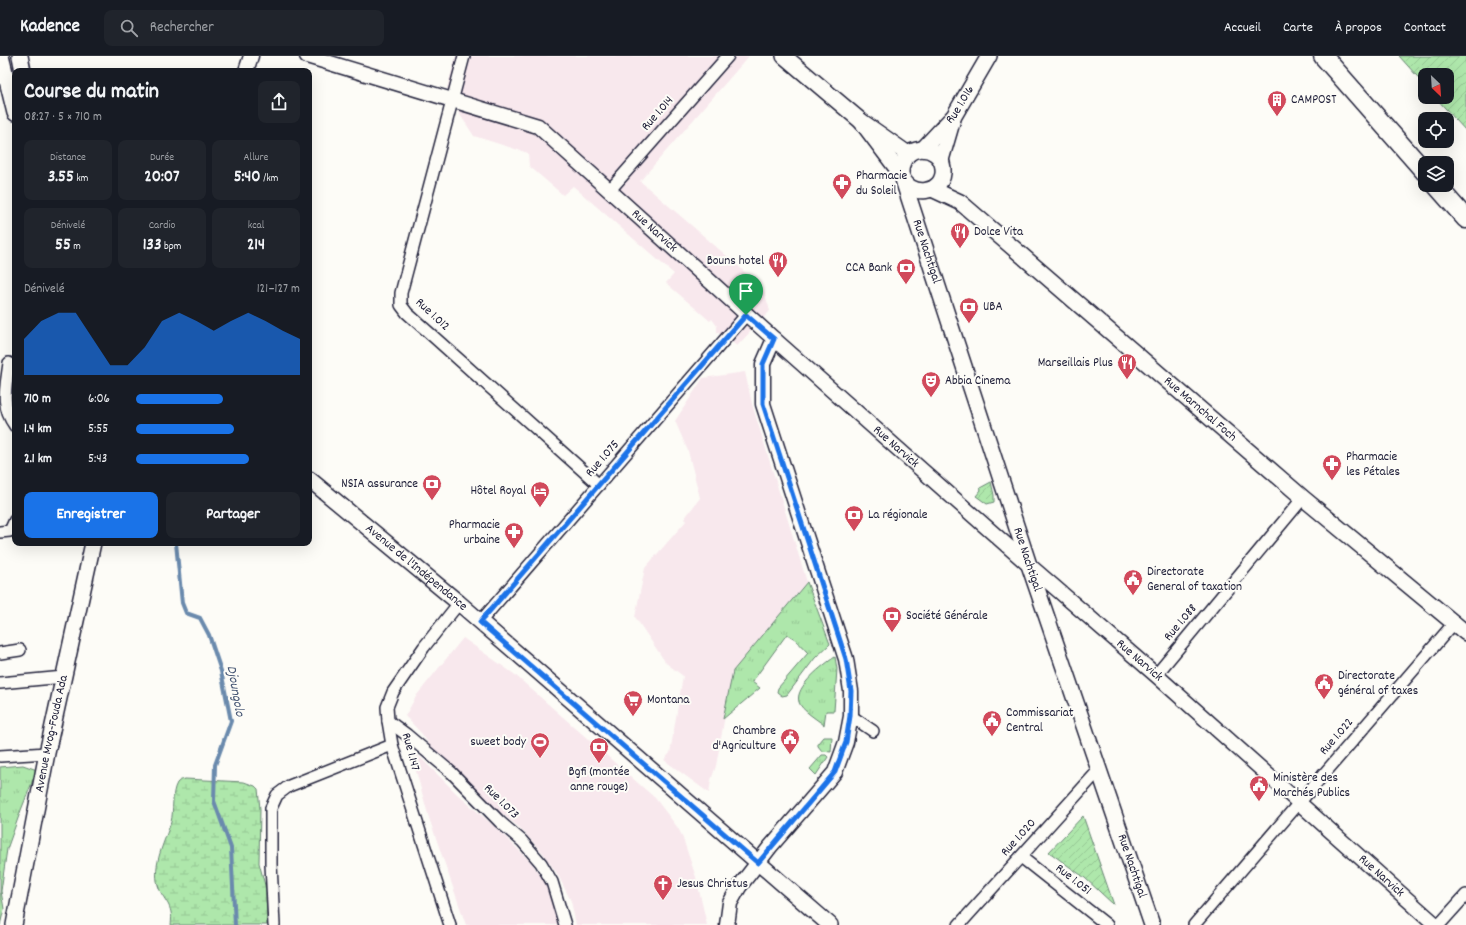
<!DOCTYPE html>
<html lang="fr">
<meta charset="utf-8">
<style>
body{margin:0;font-family:Dekko,sans-serif;background:#20242c;color:#f1f3f6;height:100vh;display:flex;flex-direction:column;font-size:15px;white-space:nowrap}
*{box-sizing:border-box;margin:0}
p{font-size:13px;color:#9ea1a6}
.icon{flex:none;width:22px;height:22px;fill:none;stroke:currentColor;stroke-width:2;stroke-linecap:round;stroke-linejoin:round}
.map{position:relative;flex:1;overflow:hidden}
.sheet{position:absolute;left:12px;top:12px;width:300px;height:478px;display:flex;flex-direction:column;background:#171b24;border-radius:8px;box-shadow:0 4px 16px #0002}
.sheet>*{flex:none}
.needle{width:26px;rotate:155deg}
.buttons{position:absolute;left:1418px;top:12px;display:grid;gap:8px}
.buttons a{display:grid;place-items:center;width:36px;height:36px;border-radius:8px;background:#171b24;box-shadow:0 4px 16px #0002;font-size:20px}
.pin{position:absolute;display:grid;place-items:center;width:34px;height:34px;color:#fff;margin:-41px -17px;border-radius:50% 50% 50% 0;rotate:-45deg;box-shadow:0 0 4px #0007}
.pin .icon{rotate:45deg}
.round{display:grid;place-items:center;flex:none;width:42px;height:42px;border-radius:8px;background:#20242c}
.summary{display:flex;align-items:center;justify-content:space-between;height:68px;padding:0 12px}
h1{font-size:22px;font-weight:800;line-height:30px}
.figures{display:grid;grid-template-columns:repeat(3,1fr);gap:6px;height:68px;padding:4px 12px}
.figures div{display:grid;align-content:center;border-radius:8px;background:#20242c;text-align:center}
.figures b{font-size:17px;font-weight:800}
.figures small{font-size:11px;font-weight:400}
.figures p{font-size:11px}
.chart{height:112px;padding:8px 12px}
.chart p{display:flex;justify-content:space-between}
.chart svg{width:100%;height:72px;margin-top:4px;fill:#1a73e8;opacity:.7}
.cta{display:flex;gap:8px;margin-top:auto;padding:8px 12px}
.cta a{flex:1;height:46px;border-radius:8px;background:#1a73e8;color:#fff;font-size:16px;font-weight:800;line-height:46px;text-align:center}
.cta a+a{background:#20242c;color:#f1f3f6}
ul{padding:0 12px;list-style:none;font-size:13px}
li{display:grid;grid-template-columns:64px 48px 1fr;align-items:center;height:30px}
li i{height:10px;border-radius:5px;background:#1a73e8}
header{display:flex;align-items:center;gap:24px;box-sizing:border-box;height:56px;padding:0 20px;background:#171b24;border-bottom:1px solid #363941}
header strong{font-size:19px}
nav{display:flex;gap:22px;margin-inline-start:auto;font-size:14px}
.search{width:280px;height:36px;background:#20242c;display:flex;align-items:center;gap:10px;box-sizing:border-box;padding:0 14px;border-radius:8px;color:#9ea1a6;font-size:15px}
.map>svg:first-child{display:block}
</style>
<header>
<strong>Kadence</strong>
<div class="search"><svg class="icon" aria-label="search" viewBox="0 0 24 24"><circle cx="10" cy="10" r="6"/><path d="M15 15l6 6"/></svg>Rechercher</div>
<nav><a>Accueil</a><a>Carte</a><a>À propos</a><a>Contact</a></nav>
</header>
<div class="map">
<svg width="1466" height="869" viewBox="0 0 1466 869">
<defs>
<pattern id="grass-tufts" width="24" height="20" patternUnits="userSpaceOnUse"><rect width="24" height="20" fill="#aee7ab"/><path d="M3 7l-1-3M5 7V3M7 7l1-3M15 17l-1-3M17 17v-4M19 17l1-3" fill="none" stroke="#95c694"/></pattern>
<pattern id="wetland-marsh" width="20" height="14" patternUnits="userSpaceOnUse"><rect width="20" height="14" fill="#aee7ab"/><path d="M1 5h8M5 5V1M11 12h8M15 12V8" fill="none" stroke="#95c694"/></pattern>
<pattern id="garden-furrows" width="10" height="10" patternUnits="userSpaceOnUse"><rect width="10" height="10" fill="#aee7ab"/><path d="M-1 1l2-2M0 10L10 0M9 11l2-2" fill="none" stroke="#95c694"/></pattern>
</defs>
<rect width="100%" height="100%" fill="#fdfcf7"/>
<filter id="ink" filterUnits="userSpaceOnUse"><feTurbulence type="fractalNoise" baseFrequency=".025" numOctaves="2"/><feDisplacementMap in="SourceGraphic" scale="8" xChannelSelector="R" yChannelSelector="G"/><feConvolveMatrix kernelMatrix="1 2 1 2 8 2 1 2 1" color-interpolation-filters="sRGB"/></filter>
<g filter="url(#ink)">
<!-- built -->
<g fill="#f8e8ed">
<polygon points="456,0 749,0 640,125 735,207 764,234 770,255 737,290 717,276 717,270 712,263 710,265 666,227 674,218 573,130 563,139 529,110 528,97 474,80 455,51 447,32"/>
<polygon points="745,316 752,348 807,526 733,615 716,710 711,724 709,737 664,704 670,697 683,620 666,607 635,561 645,512 686,465 684,463 700,442 688,395 675,365 703,322"/>
<polygon points="463,582 514,618 655,742 678,772 682,780 696,821 707,869 576,869 571,845 558,819 542,796 520,772 465,728 438,702 422,678 405,660 417,639"/>
<polygon points="416,698 425,706 457,738 495,771 531,806 546,828 559,869 466,869 429,762 413,704 413,700"/>
</g>
<!-- grass -->
<g fill="url(#grass-tufts)" stroke="#688473">
<polygon points="807,526 830,588 815,602 787,639 782,640 777,636 778,632 808,597 795,583 787,578 752,626 760,632 723,663 733,615"/>
<path d="M 835,601 L 837,613 L 834,655 L 826,655 L 824,669 C 818,664 801,654 799,646 C 794,631 824,608 835,601 Z"/>
<polygon points="823,681 832,681 831,696 822,695 818,690 818,687"/>
<polygon points="822,699 826,699 828,701 816,719 810,713"/>
<polygon points="23,709 37,714 21,754 7,793 1,835 4,853 0,869 0,711"/>
</g>
<!-- wetland -->
<path fill="url(#wetland-marsh)" stroke="#688473" d="M 185,723 L 244,726 L 255,730 L 258,733 L 260,753 L 259,807 L 266,833 L 267,869 L 171,869 C 174,847 163,846 158,829 C 152,809 165,785 171,766 C 174,755 171,737 177,727 C 179,724 182,724 185,723 Z"/>
<!-- garden -->
<g fill="url(#garden-furrows)" stroke="#688473">
<polygon points="1399,0 1466,0 1466,75 1435,41 1447,41 1447,19 1425,19 1425,29"/>
<polygon points="991,426 994,439 994,446 987,448 976,440 981,434 980,432"/>
<polygon points="1083,760 1114,849 1085,822 1049,796"/>
</g>
<g fill="none" stroke-linecap="round" stroke-linejoin="round">
<!-- stream -->
<polyline stroke="#6b8aad" stroke-width="4" points="176,487 182,547 186,557 200,562 209,579 221,615 231,665 215,709 214,745 231,792 235,869"/>
<!-- minor casing -->
<g stroke="#22223b" stroke-width="14">
<g id="minor">
<polyline points="464,0 401,237 401,249 407,257 599,429"/>
<polyline points="609,135 728,0"/>
<path d="M 9,307 C 6,331 0,350 15,370"/>
<polyline points="0,476 10,475 15,464"/>
<polyline points="480,566 746,259"/>
<polyline points="0,597 20,594"/>
<polyline points="1156,619 1303,442"/>
<polyline points="0,627 64,621"/>
<polyline points="851,660 873,675"/>
<polyline points="388,665 407,679 452,717 500,766 522,785 541,807 552,826 565,869"/>
<polyline points="0,700 47,697"/>
<polyline points="1021,801 1107,869"/>
<polyline points="274,869 271,808 271,752 277,739 289,730 392,689"/>
<polyline points="450,869 392,689 388,665 387,651 393,636 424,591 459,547"/>
<polyline points="959,869 1099,714"/>
<polyline points="1194,869 1454,567"/>
<polyline points="1439,869 1466,839"/>
</g>
</g>
<!-- tertiary casing -->
<g stroke="#22223b" stroke-width="17">
<g id="tertiary">
<path id="s1" d="M 307,0 L 538,70 L 774,283 L 1029,509 L 1156,619 L 1436,869"/>
<polyline points="246,15 251,0"/>
<polyline points="727,869 730,847 739,831 770,791 835,716 846,686 851,660 851,635 846,603 763,348 763,308 774,283"/>
</g>
</g>
<!-- secondary casing -->
<g stroke="#22223b" stroke-width="18">
<g id="secondary">
<polyline points="1,0 15,57"/>
<polyline points="20,0 23,15"/>
<polyline points="784,0 861,65 908,98"/>
<path d="M 861,65 L 901,118 C 908,144 946,138 943,112 C 940,86 900,86 901,118"/>
<path id="s2" d="M 923,93 L 954,60 L 989,0"/>
<polyline points="941,104 953,63"/>
<path id="s3" d="M 904,127 L 1029,509 L 1152,869"/>
<path id="s4" d="M 932,133 L 960,146 L 1303,442 L 1466,577"/>
<path id="s5" d="M 309,423 L 459,547 L 830,869"/>
<path id="s6" d="M 14,869 L 47,697 L 93,487"/>
</g>
</g>
<!-- trunk casing -->
<g stroke="#22223b" stroke-width="21">
<g id="trunk">
<polyline points="1323,0 1425,116"/>
<polyline points="1436,129 1466,163"/>
</g>
</g>
<!-- minor -->
<use href="#minor" stroke="#fdfcf7" stroke-width="11"/>
<!-- tertiary -->
<use href="#tertiary" stroke="#fdfcf7" stroke-width="14"/>
<!-- secondary -->
<use href="#secondary" stroke="#fdfcf7" stroke-width="15"/>
<!-- trunk -->
<use href="#trunk" stroke="#fdfcf7" stroke-width="18"/>
</g>
</g>
<g fill="none" stroke-linecap="round" stroke-linejoin="round" filter="url(#ink)">
<!-- route casing -->
<g stroke="#fff" stroke-width="8">
<polygon id="route" points="746,259 774,283 763,308 763,348 846,603 851,635 850,660 846,686 835,716 758,807 480,566"/>
</g>
<!-- route -->
<use href="#route" stroke="#1a73e8" stroke-width="5"/>
</g>
<!-- icons -->
<defs>
<g id="building-pin" transform="scale(1)"><path d="M0 17L-7.5 6A9.5 9.5 0 1 1 7.5 6Z" fill="#d1495b" stroke="#fdfcf7"/><path d="M-4-6H4V6H1V3H-1V6H-4ZM-2.5-4.3h1.7v1.8h-1.7ZM.8-4.3h1.7v1.8H.8ZM-2.5-1h1.7V.8h-1.7ZM.8-1h1.7V.8H.8Z" fill="#fff"/></g>
<g id="pharmacy-pin" transform="scale(1)"><path d="M0 17L-7.5 6A9.5 9.5 0 1 1 7.5 6Z" fill="#d1495b" stroke="#fdfcf7"/><path d="M-2-6h4v4h4v4h-4v4h-4v-4h-4v-4h4Z" fill="#fff"/></g>
<g id="restaurant-pin" transform="scale(1)"><path d="M0 17L-7.5 6A9.5 9.5 0 1 1 7.5 6Z" fill="#d1495b" stroke="#fdfcf7"/><path d="M-5-6h1v4h1v-4h1v4h1v-4h1v5L-1.5 .5V6h-2V.5L-5-1ZM5-6V6H3V1.5H1.5Q1.5-4 5-6Z" fill="#fff"/></g>
<g id="bank-pin" transform="scale(1)"><path d="M0 17L-7.5 6A9.5 9.5 0 1 1 7.5 6Z" fill="#d1495b" stroke="#fdfcf7"/><path d="M-6-4H6V4H-6ZM0-2.3a2.3 2.3 0 1 0 0 4.6a2.3 2.3 0 1 0 0-4.6Z" fill="#fff"/></g>
<g id="theatre-pin" transform="scale(1)"><path d="M0 17L-7.5 6A9.5 9.5 0 1 1 7.5 6Z" fill="#d1495b" stroke="#fdfcf7"/><path d="M-5-5.5Q0-4 5-5.5V0Q5 5 0 6Q-5 5-5 0ZM-3.3-2.5H-1v1.5H-3.3ZM1-2.5H3.3v1.5H1ZM-2.8 1Q0 5.5 2.8 1Z" fill="#fff"/></g>
<g id="hotel-pin" transform="scale(1)"><path d="M0 17L-7.5 6A9.5 9.5 0 1 1 7.5 6Z" fill="#d1495b" stroke="#fdfcf7"/><path d="M-6-4.5h1.5V1H6V5H4.5V3h-9V5H-6ZM-4 0a1.8 1.8 0 1 1 3.6 0ZM.5 0V-2.5h3Q6-2.5 6 0Z" fill="#fff"/></g>
<g id="civic-pin" transform="scale(1)"><path d="M0 17L-7.5 6A9.5 9.5 0 1 1 7.5 6Z" fill="#d1495b" stroke="#fdfcf7"/><path d="M-.6-6.5H3V-4.5H.6V-3L4-1V1h2V6H-6V1h2V-1L-.6-3ZM-1.2 2.5V6h2.4V2.5Z" fill="#fff"/></g>
<g id="supermarket-pin" transform="scale(1)"><path d="M0 17L-7.5 6A9.5 9.5 0 1 1 7.5 6Z" fill="#d1495b" stroke="#fdfcf7"/><path d="M-6-5.5h2.5l.6 2H6L4.5 2H-2.5L-4.4-4H-6ZM-1.5 3.2a1.3 1.3 0 1 0 .1 0ZM3 3.2a1.3 1.3 0 1 0 .1 0Z" fill="#fff"/></g>
<g id="stadium-pin" transform="scale(1)"><path d="M0 17L-7.5 6A9.5 9.5 0 1 1 7.5 6Z" fill="#d1495b" stroke="#fdfcf7"/><path d="M0-5a6.5 5 0 1 0 0 10a6.5 5 0 1 0 0-10ZM-3.5-1.8h7v3.6h-7Z" fill="#fff"/></g>
<g id="church-pin" transform="scale(1)"><path d="M0 17L-7.5 6A9.5 9.5 0 1 1 7.5 6Z" fill="#d1495b" stroke="#fdfcf7"/><path d="M-1.2-6h2.4v3.5h3.3v2.4h-3.3V6h-2.4V-.1h-3.3v-2.4h3.3Z" fill="#fff"/></g>
</defs>
<g fill-rule="evenodd">
<use href="#building-pin" x="1277" y="44"/>
<use href="#pharmacy-pin" x="842" y="127"/>
<use href="#restaurant-pin" x="960" y="176"/>
<use href="#restaurant-pin" x="778" y="205"/>
<use href="#bank-pin" x="906" y="212"/>
<use href="#bank-pin" x="969" y="251"/>
<use href="#restaurant-pin" x="1127" y="307"/>
<use href="#theatre-pin" x="931" y="325"/>
<use href="#pharmacy-pin" x="1332" y="408"/>
<use href="#bank-pin" x="432" y="428"/>
<use href="#hotel-pin" x="540" y="435"/>
<use href="#bank-pin" x="854" y="459"/>
<use href="#pharmacy-pin" x="514" y="476"/>
<use href="#civic-pin" x="1133" y="523"/>
<use href="#bank-pin" x="892" y="560"/>
<use href="#civic-pin" x="1324" y="627"/>
<use href="#supermarket-pin" x="633" y="644"/>
<use href="#civic-pin" x="992" y="664"/>
<use href="#civic-pin" x="790" y="682"/>
<use href="#stadium-pin" x="540" y="686"/>
<use href="#bank-pin" x="599" y="691"/>
<use href="#civic-pin" x="1259" y="729"/>
<use href="#church-pin" x="663" y="828"/>
</g>
<g text-anchor="middle" dominant-baseline="central" stroke-width="4" stroke-linejoin="round" paint-order="stroke">
<!-- poi labels -->
<g font-size="13" fill="#22223b" stroke="#fdfcf7" text-anchor="start">
<text x="1291" y="44">CAMPOST</text>
<text x="856" y="120">Pharmacie<tspan x="856" dy="15">du Soleil</tspan></text>
<text x="974" y="176">Dolce Vita</text>
<text x="764" y="205" text-anchor="end">Bouns hotel</text>
<text x="892" y="212" text-anchor="end">CCA Bank</text>
<text x="983" y="251">UBA</text>
<text x="1113" y="307" text-anchor="end">Marseillais Plus</text>
<text x="945" y="325">Abbia Cinema</text>
<text x="1346" y="401">Pharmacie<tspan x="1346" dy="15">les Pétales</tspan></text>
<text x="418" y="428" text-anchor="end">NSIA assurance</text>
<text x="526" y="435" text-anchor="end">Hôtel Royal</text>
<text x="868" y="459">La régionale</text>
<text x="500" y="469" text-anchor="end">Pharmacie<tspan x="500" dy="15">urbaine</tspan></text>
<text x="1147" y="516">Directorate<tspan x="1147" dy="15">General of taxation</tspan></text>
<text x="906" y="560">Société Générale</text>
<text x="1338" y="620">Directorate<tspan x="1338" dy="15">général of taxes</tspan></text>
<text x="647" y="644">Montana</text>
<text x="1006" y="657">Commissariat<tspan x="1006" dy="15">Central</tspan></text>
<text x="776" y="675" text-anchor="end">Chambre<tspan x="776" dy="15">d'Agriculture</tspan></text>
<text x="526" y="686" text-anchor="end">sweet body</text>
<text x="599" y="716" text-anchor="middle">Bgfi (montée<tspan x="599" dy="15">anne rouge)</tspan></text>
<text x="1273" y="722">Ministère des<tspan x="1273" dy="15">Marchés Publics</tspan></text>
<text x="677" y="828">Jesus Christus</text>
</g>
<!-- street labels -->
<g font-size="13" fill="#22223b" stroke="#fdfcf7">
<text stroke="none"><textPath href="#s2" startOffset="58">Rue 1.016</textPath></text>
<text transform="translate(658 58) rotate(-49)">Rue 1.014</text>
<text stroke="none"><textPath href="#s1" startOffset="398">Rue Narvick</textPath></text>
<text stroke="none"><textPath href="#s3" startOffset="72">Rue Nachtigal</textPath></text>
<text transform="translate(432 259) rotate(43)">Rue 1.012</text>
<text stroke="none"><textPath href="#s4" startOffset="348">Rue Marnchal Foch</textPath></text>
<text stroke="none"><textPath href="#s1" startOffset="722">Rue Narvick</textPath></text>
<text transform="translate(603 403) rotate(-49)">Rue 1.075</text>
<text stroke="none"><textPath href="#s3" startOffset="396">Rue Nachtigal</textPath></text>
<text stroke="none"><textPath href="#s5" startOffset="139">Avenue de l'Indépendance</textPath></text>
<text transform="translate(1181 567) rotate(-50)">Rue 1.088</text>
<text stroke="none"><textPath href="#s1" startOffset="1046">Rue Narvick</textPath></text>
<text stroke="none"><textPath href="#s6" startOffset="195">Avenue Mvog-Fouda Ada</textPath></text>
<text transform="translate(1337 681) rotate(-49)">Rue 1.022</text>
<text transform="translate(410 696) rotate(75)">Rue 1.147</text>
<text transform="translate(501 746) rotate(45)">Rue 1.073</text>
<text transform="translate(1019 782) rotate(-48)">Rue 1.020</text>
<text stroke="none"><textPath href="#s3" startOffset="720">Rue Nachtigal</textPath></text>
<text stroke="none"><textPath href="#s1" startOffset="1370">Rue Narvick</textPath></text>
<text transform="translate(1073 824) rotate(38)">Rue 1.051</text>
</g>
<!-- water labels -->
<g font-size="14" font-style="italic" fill="#465674" stroke="#fdfcf7">
<text transform="translate(235 635) rotate(80)">Djoungolo</text>
</g>
</g>
</svg>
<div class="buttons">
<a><svg class="needle" viewBox="-14 -14 28 28"><path d="M0-13l5 13h-10z" fill="#e53935"/><path d="M0 13l5-13h-10z" fill="#9ea1a6"/></svg></a>
<a><svg class="icon" aria-label="locate" viewBox="0 0 24 24"><circle cx="12" cy="12" r="6"/><path d="M12 2v4M12 18v4M2 12h4M18 12h4"/></svg></a>
<a><svg class="icon" aria-label="layers" viewBox="0 0 24 24"><path d="M12 4l9 5-9 5-9-5zM3 14l9 5 9-5"/></svg></a>
</div>
<div class="pin" style="left:746px;top:259px;background:#1e9e55"><svg class="icon" aria-label="arrive" viewBox="0 0 24 24"><path d="M6 21V4h12l-3 4 3 4H6"/></svg></div>
<section class="sheet">
<div class="summary"><div><h1>Course du matin</h1><p>08:27 · 5 × 710 m</p></div><a class="round"><svg class="icon" aria-label="share" viewBox="0 0 24 24"><path d="M12 15V3M7 8l5-5 5 5M5 13v7h14v-7"/></svg></a></div>
<div class="figures">
<div><p>Distance</p><b>3.55<small> km</small></b></div>
<div><p>Durée</p><b>20:07</b></div>
<div><p>Allure</p><b>5:40<small> /km</small></b></div>
</div>
<div class="figures">
<div><p>Dénivelé</p><b>55<small> m</small></b></div>
<div><p>Cardio</p><b>133<small> bpm</small></b></div>
<div><p>kcal</p><b>214</b></div>
</div>
<div class="chart"><p><span>Dénivelé</span>121–127 m</p>
<svg viewBox="0 0 160 44" preserveAspectRatio="none"><path d="M0 44V22L10 11L20 6L30 6L40 22L50 38L60 38L70 27L80 11L90 6L100 11L110 17L120 11L130 6L140 11L150 17L160 22V44z"/></svg>
</div>
<ul>
<li><b>710 m</b>6:06<i style="width:53%"></i></li>
<li><b>1.4 km</b>5:55<i style="width:60%"></i></li>
<li><b>2.1 km</b>5:43<i style="width:69%"></i></li>
</ul>
<div class="cta"><a>Enregistrer</a><a>Partager</a></div>
</section>
</div>
